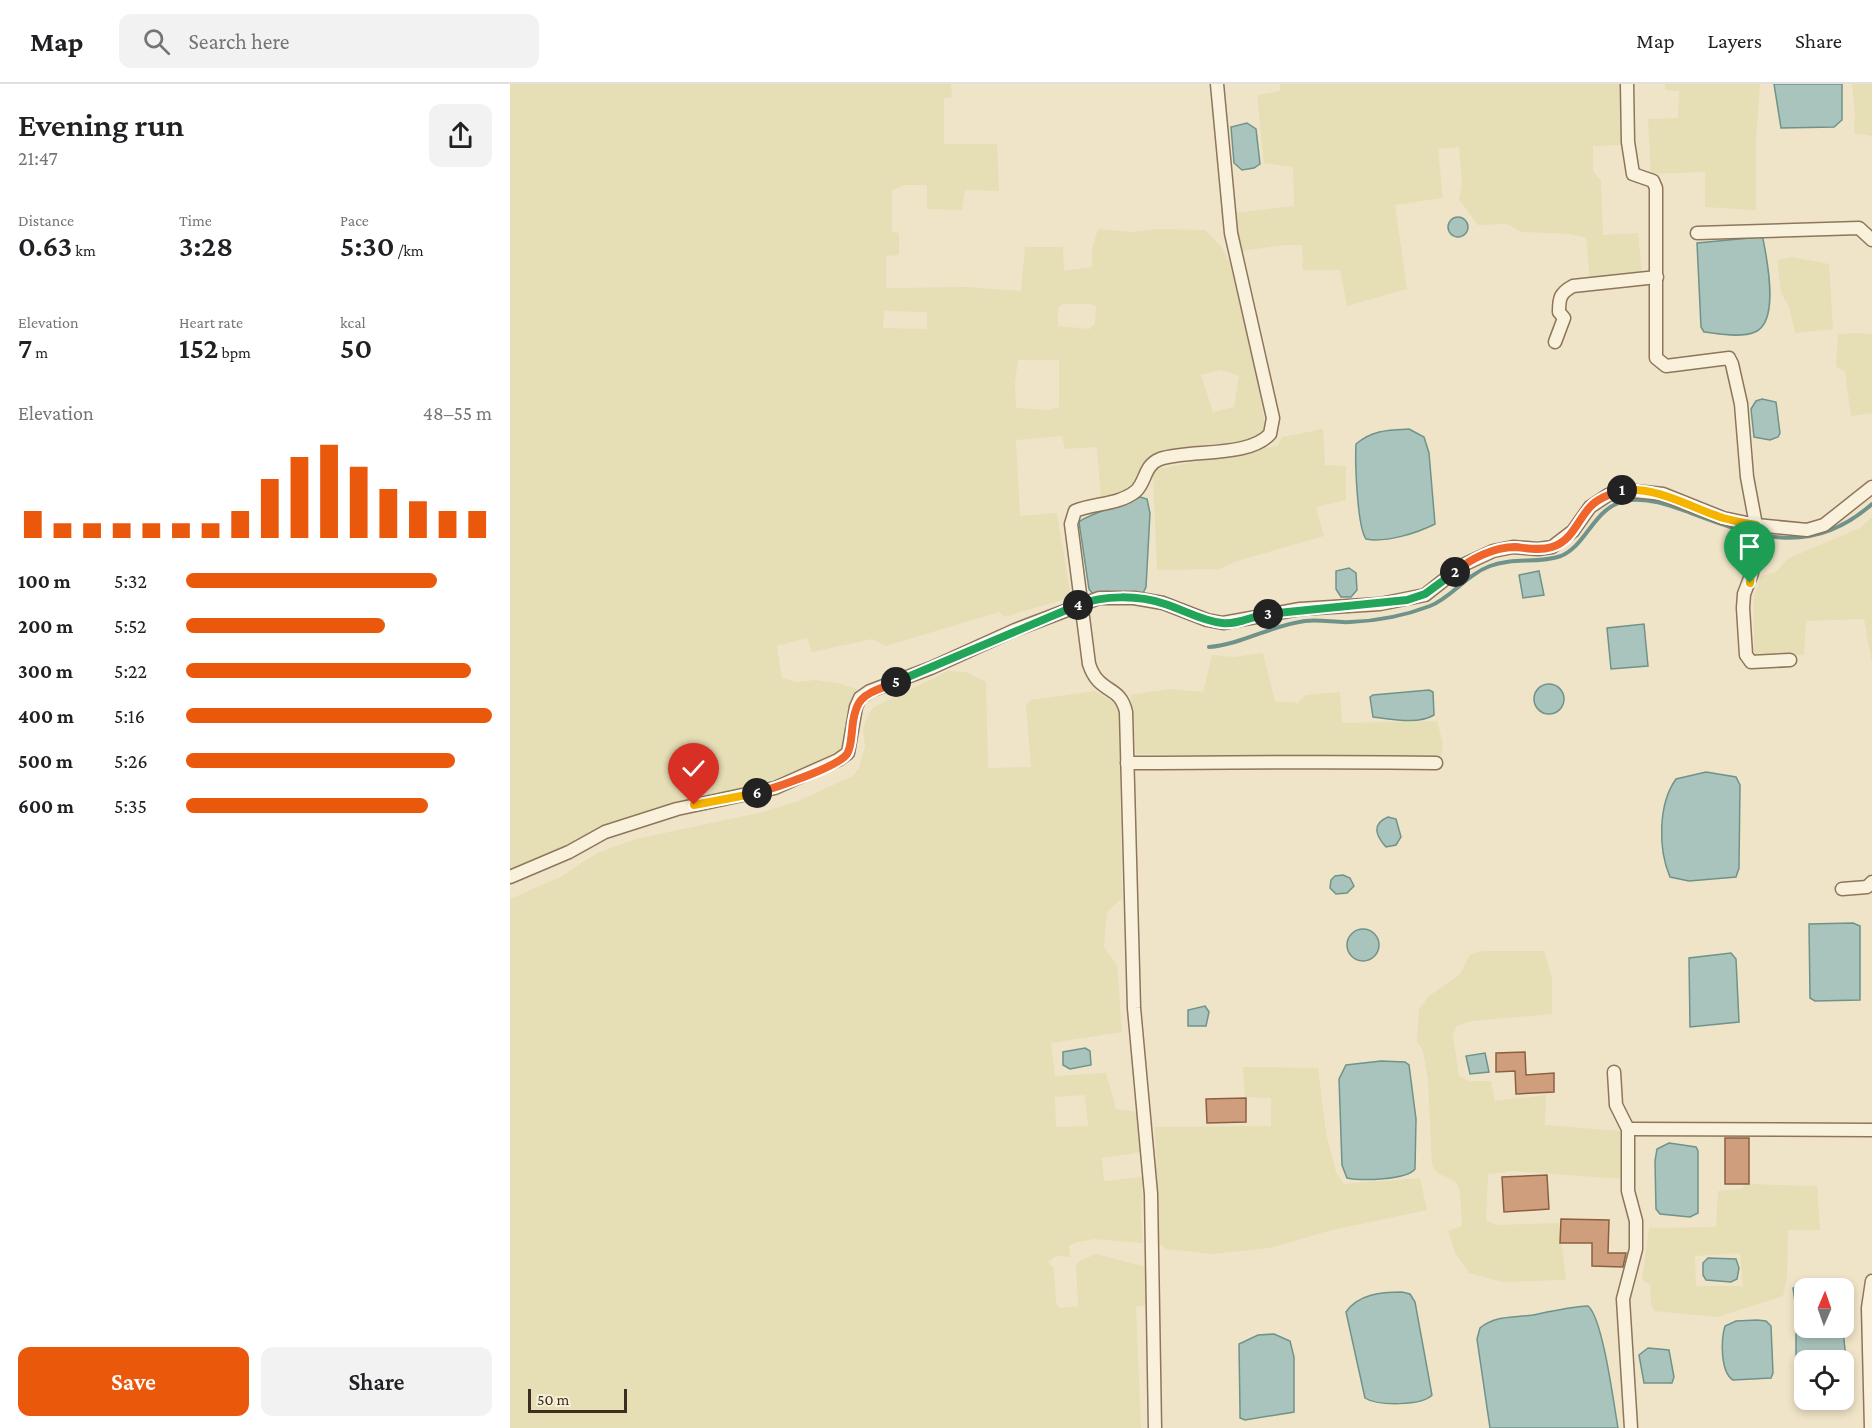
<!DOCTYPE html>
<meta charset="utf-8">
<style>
body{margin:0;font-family:"Crimson Pro",serif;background:#f2f2f2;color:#202124;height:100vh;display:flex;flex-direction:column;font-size:22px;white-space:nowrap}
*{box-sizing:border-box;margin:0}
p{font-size:20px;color:#757577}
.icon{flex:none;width:33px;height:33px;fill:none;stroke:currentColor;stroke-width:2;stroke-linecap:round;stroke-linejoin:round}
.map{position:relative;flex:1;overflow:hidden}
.panel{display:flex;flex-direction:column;background:#fff;width:510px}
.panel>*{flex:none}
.needle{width:39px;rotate:2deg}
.controls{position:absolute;left:1284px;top:1194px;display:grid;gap:12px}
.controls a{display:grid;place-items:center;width:60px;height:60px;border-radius:12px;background:#fff;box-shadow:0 3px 9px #0003;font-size:30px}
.scale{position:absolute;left:18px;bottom:15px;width:99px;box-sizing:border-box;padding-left:6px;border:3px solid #3d2e20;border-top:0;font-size:16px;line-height:21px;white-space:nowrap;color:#3d2e20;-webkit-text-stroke:4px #f7eed8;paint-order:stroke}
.pin{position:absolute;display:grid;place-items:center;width:51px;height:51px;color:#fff;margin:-62px -26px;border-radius:50% 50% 50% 0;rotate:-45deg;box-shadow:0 0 6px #0007}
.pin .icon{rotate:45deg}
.km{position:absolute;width:30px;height:30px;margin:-15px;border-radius:50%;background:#222;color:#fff;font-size:16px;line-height:30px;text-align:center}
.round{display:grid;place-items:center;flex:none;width:63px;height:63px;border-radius:12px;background:#f2f2f2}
.overview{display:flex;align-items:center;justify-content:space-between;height:102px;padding:0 18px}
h1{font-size:33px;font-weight:600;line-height:45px}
.figures{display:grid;grid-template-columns:repeat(3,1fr);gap:9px;height:102px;padding:6px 18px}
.figures div{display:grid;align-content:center}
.figures b{font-size:30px;font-weight:600}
.figures small{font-size:16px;font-weight:400}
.figures p{font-size:16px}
.chart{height:168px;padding:12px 18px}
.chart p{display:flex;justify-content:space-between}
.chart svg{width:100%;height:108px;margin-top:6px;stroke:#ea580c;stroke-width:6}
.button{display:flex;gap:12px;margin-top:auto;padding:12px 18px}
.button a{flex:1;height:69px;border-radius:12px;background:#ea580c;color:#fff;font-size:24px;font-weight:600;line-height:69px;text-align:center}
.button a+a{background:#f2f2f2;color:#202124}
ul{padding:0 18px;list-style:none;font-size:20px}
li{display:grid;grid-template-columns:96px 72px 1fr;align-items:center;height:45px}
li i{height:15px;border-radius:8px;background:#ea580c}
header{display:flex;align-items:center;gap:36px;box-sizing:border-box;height:84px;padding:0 30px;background:#fff;border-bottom:2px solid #e0e0e0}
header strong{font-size:28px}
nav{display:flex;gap:33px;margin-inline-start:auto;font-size:21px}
.search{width:420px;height:54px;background:#f2f2f2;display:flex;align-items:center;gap:15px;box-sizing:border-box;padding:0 21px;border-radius:12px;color:#757577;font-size:22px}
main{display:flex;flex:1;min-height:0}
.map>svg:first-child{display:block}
</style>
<header>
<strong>Map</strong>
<div class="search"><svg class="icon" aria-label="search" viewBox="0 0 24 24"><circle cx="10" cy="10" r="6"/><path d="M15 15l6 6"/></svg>Search here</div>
<nav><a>Map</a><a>Layers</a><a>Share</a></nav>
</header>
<main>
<section class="panel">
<div class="overview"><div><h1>Evening run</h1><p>21:47</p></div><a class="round"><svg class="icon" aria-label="share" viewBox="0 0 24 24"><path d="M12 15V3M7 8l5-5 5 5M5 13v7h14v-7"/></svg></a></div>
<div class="figures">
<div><p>Distance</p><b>0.63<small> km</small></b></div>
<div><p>Time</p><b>3:28</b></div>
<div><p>Pace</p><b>5:30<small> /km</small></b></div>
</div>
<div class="figures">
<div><p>Elevation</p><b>7<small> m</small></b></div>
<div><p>Heart rate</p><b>152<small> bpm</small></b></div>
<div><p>kcal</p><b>50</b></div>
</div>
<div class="chart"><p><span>Elevation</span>48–55 m</p>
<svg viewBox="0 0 160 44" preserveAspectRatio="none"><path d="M5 44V33M15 44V38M25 44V38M35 44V38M45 44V38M55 44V38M65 44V38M75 44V33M85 44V20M95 44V11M105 44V6M115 44V15M125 44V24M135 44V29M145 44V33M155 44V33"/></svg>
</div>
<ul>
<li><b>100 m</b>5:32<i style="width:82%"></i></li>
<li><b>200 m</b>5:52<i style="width:65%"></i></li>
<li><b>300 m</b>5:22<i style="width:93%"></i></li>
<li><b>400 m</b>5:16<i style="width:100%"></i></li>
<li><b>500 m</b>5:26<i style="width:88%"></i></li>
<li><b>600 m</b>5:35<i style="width:79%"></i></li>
</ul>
<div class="button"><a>Save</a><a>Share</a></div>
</section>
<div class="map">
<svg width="1362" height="1344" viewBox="0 0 1362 1344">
<rect width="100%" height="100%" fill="#f0e4c8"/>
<!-- farmland -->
<g fill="#e6deb5" fill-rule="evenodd">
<path d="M 0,0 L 441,0 L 442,13 L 434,14 L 434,60 L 487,60 L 489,107 L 455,106 L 452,126 L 417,125 L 417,101 L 395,101 L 382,106 L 382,148 L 389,149 L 389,171 L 376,172 L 376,204 L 456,203 L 511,207 L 515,163 L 553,163 L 554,187 L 582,183 L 582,165 L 588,145 L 623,148 L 648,145 L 695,146 L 713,165 L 720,180 L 745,280 L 754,335 L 753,349 L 747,354 L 642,373 L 632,381 L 623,400 L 617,407 L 591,415 L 587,363 L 555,365 L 552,352 L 506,356 L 510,432 L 547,429 L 560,508 L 556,515 L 494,533 L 489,528 L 376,562 L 362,555 L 302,568 L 297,554 L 267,562 L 272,594 L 287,598 L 305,596 L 327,599 L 347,605 L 339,627 L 332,668 L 279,694 L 59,764 L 0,789 ZM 552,220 L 580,220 L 586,222 L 585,240 L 579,245 L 548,242 L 548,224 ZM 374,227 L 417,228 L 417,245 L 373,244 ZM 508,276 L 549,276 L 549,323 L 538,326 L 506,324 L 505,298 ZM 711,286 L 729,292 L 724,323 L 703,328 L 691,291 Z"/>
<polygon points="770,0 1113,0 1115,61 1083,62 1083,87 1091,97 1093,151 1128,149 1132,191 1080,196 1076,154 1060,150 1012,148 997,140 968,141 949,115 952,100 949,63 928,65 933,114 885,121 897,205 837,222 830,186 793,186 792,161 774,161 730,167 724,129 784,122 783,83 754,79 747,11 770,7"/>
<polygon points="1155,0 1250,0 1246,56 1246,126 1195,123 1195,88 1141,90 1138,35 1168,34 1169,7 1155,6"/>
<polygon points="1342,0 1362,0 1362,52 1344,49 1345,29"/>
<polygon points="1281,173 1319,180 1323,245 1285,249 1279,222 1271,209 1268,184 1268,176"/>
<polygon points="1347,249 1362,250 1362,329 1341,332 1335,288 1326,282 1328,250"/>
<polygon points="813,345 815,381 836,382 836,416 806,423 814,452 727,477 709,485 647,486 643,389 648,385 767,362 772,353"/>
<polygon points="1362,433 1362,580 1354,535 1296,537 1294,571 1244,574 1244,513 1251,492 1266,488 1277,475 1350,444"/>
<polygon points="753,569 765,617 788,619 796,611 830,608 832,639 927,637 933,659 931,676 626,670 621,611 659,605 693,608 702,571 723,573"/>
<path d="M 438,587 L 456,588 L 476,598 L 478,684 L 521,683 L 516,621 L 521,616 L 585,607 L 609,622 L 612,814 L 597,828 L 594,863 L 607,881 L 612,948 L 541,959 L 545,992 L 596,989 L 606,1025 L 628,1028 L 631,1068 L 592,1074 L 594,1097 L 633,1093 L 631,1133 L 633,1159 L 584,1155 L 564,1159 L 559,1162 L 560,1173 L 546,1172 L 538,1178 L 544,1184 L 546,1219 L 550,1224 L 568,1222 L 566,1180 L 572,1176 L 586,1170 L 636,1183 L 636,1221 L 626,1223 L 631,1344 L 0,1344 L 0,815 L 52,792 L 87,769 L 126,755 L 253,728 L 288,717 L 343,692 L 349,684 L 355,663 L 353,645 L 358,631 L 364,623 ZM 575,1011 L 578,1042 L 546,1043 L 545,1013 Z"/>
<polygon points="972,867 1034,867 1042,894 1042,930 961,937 947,942 943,951 949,992 959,997 981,997 985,1017 1036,1011 1035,1041 1110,1047 1111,1095 1004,1087 978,1090 976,1136 986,1141 1049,1139 1056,1196 992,1198 959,1189 945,1168 938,1147 952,1142 950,1107 945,1097 927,1089 922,1081 918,997 913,967 907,958 909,925 919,912 950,890 960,870"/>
<polygon points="733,983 808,984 816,1049 826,1088 834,1100 910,1094 917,1126 818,1147 760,1164 701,1170 656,1165 648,1158 645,1043 761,1042 761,1014 735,1013"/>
<path d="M 1237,1100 L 1307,1102 L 1310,1146 L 1278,1146 L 1277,1193 L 1273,1212 L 1207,1233 L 1144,1227 L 1141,1220 L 1140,1201 L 1132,1196 L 1139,1144 L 1206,1143 L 1208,1107 L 1230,1105 ZM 1230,1169 L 1233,1202 L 1186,1202 L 1185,1172 Z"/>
</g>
<!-- water -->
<g fill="#a9c4bc" stroke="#6f938a" stroke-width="1.5" fill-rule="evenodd">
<polygon points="1264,0 1332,0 1332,36 1324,43 1271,44"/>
<polygon points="737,39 746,45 750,80 744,84 732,86 724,79 721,43"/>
<circle cx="948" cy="143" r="10"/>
<path d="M 1250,153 L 1253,155 C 1257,175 1270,238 1245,248 C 1232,254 1207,250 1194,248 L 1191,243 L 1187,159 Z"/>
<polygon points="1252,315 1266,318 1270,349 1268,353 1260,356 1244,353 1241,325 1246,317"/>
<path d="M 899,345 L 914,353 L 919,369 L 925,440 C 907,449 876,459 856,455 C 847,442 845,378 846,360 C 862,346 878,346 899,345 Z"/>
<path d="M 630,413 L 637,415 L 640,429 L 636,503 L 633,509 L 628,510 L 583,510 L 579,505 L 569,438 C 573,433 621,416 630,413 Z"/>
<polygon points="839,484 846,489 847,506 841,513 831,513 826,505 826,487"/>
<polygon points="1029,487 1034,511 1013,514 1009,491"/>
<polygon points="1134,540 1138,582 1101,585 1097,544"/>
<circle cx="1039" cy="615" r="15"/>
<path d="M 919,606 L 923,608 L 924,631 C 908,641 881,635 863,633 L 860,613 L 863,611 Z"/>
<path d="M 1196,688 L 1226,693 L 1230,701 L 1229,784 L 1226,793 L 1179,797 L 1160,793 C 1148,765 1148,720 1166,695 Z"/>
<path d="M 878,733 L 886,735 L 891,753 L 886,761 L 876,763 C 866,752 861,740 878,733 Z"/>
<polygon points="833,791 840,794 844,802 837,809 826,810 820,804 821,796 825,792"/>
<polygon points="1343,839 1350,842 1350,916 1305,917 1300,914 1299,840"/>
<circle cx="853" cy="861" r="16"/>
<polygon points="1221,869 1226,875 1229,938 1180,943 1179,874"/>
<polygon points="695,922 699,928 696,942 678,942 678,926"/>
<polygon points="575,964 580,967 581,981 560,985 553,981 553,968"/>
<polygon points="975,969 979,988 960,990 956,972"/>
<path d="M 871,977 L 895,978 L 899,981 L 906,1035 L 905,1085 C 897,1096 851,1097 837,1094 L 832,1081 L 829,995 L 836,981 Z"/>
<polygon points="1159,1059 1186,1063 1188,1067 1188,1129 1180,1133 1150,1130 1146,1125 1145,1077 1147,1065"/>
<polygon points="1198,1174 1226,1175 1229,1184 1227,1195 1221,1198 1196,1196 1193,1191 1193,1179"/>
<polygon points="1313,1197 1319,1199 1320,1204 1294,1204 1294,1232 1287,1231 1283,1204"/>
<path d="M 892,1208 L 900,1210 L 905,1218 L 922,1311 C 912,1322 867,1322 855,1314 L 836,1228 C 848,1210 872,1208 892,1208 Z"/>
<path d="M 1078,1222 C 1093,1234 1104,1322 1108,1344 L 980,1344 L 967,1255 L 970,1244 C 986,1231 1004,1234 1023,1231 C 1042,1227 1059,1223 1078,1222 Z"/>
<path d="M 1247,1236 L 1256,1237 L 1261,1242 L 1263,1289 L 1261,1294 L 1223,1296 C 1210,1288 1211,1255 1215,1242 L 1226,1237 Z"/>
<path d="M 1328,1244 L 1333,1247 L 1340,1311 L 1334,1316 L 1291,1317 L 1286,1313 L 1286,1250 L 1290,1245 ZM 1294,1276 L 1334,1276 L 1334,1316 L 1294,1316 Z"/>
<polygon points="764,1250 780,1257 784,1273 784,1328 735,1336 730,1334 730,1326 729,1260 748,1251"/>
<polygon points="1138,1264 1159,1266 1164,1293 1162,1299 1134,1299 1129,1271"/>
</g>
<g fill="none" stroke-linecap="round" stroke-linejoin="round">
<!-- stream -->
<path stroke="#6f938a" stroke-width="4" d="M 699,563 C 733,560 762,541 795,537 C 810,535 826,539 840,538 C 868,537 894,532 920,522 C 941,514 956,491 980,482 C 1003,473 1028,480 1051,472 C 1078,461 1084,420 1120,416 C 1142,414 1161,422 1181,429 C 1248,454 1302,473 1362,420"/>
</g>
<!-- building -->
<g fill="#cf9f7d" stroke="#8d5f41" stroke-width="1.5">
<polygon points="1015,968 1016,991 1044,989 1044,1008 1006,1010 1005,987 986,988 986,969"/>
<polygon points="736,1014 736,1038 697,1039 696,1015"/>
<rect x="1215" y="1054" width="24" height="46"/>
<polygon points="1037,1091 1039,1125 994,1128 992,1093"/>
<polygon points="1051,1135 1099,1136 1098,1169 1116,1169 1113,1183 1082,1182 1082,1159 1050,1159"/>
</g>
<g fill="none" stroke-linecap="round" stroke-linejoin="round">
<!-- street casing -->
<g stroke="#8d765c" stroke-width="15">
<g id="street">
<polyline points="1117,0 1118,58 1123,90 1143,97 1146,104 1146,274 1156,282 1219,274 1222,280 1231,320 1237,393 1246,441 1242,489 1234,510 1233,524 1236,571 1241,578 1280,576"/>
<polyline points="1187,149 1349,144 1362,156"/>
<path d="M 1045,258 L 1054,234 L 1049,228 C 1049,214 1050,209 1063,202 L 1147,193"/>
<path d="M 617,679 C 720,679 823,677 926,679"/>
<polyline points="0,793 59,768 95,748 167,725 265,704 328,676 338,669 346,623 350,614 360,607 421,584 505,546 589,514 624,514 653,519 697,536 713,539 790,525 870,520 915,511 953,481 983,467 1003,463 1028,465 1042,463 1063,447 1080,423 1098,411 1114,406 1153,410 1213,434 1246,441 1297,446 1314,441 1362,403"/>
<polyline points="1332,805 1357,803 1362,798"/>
<polyline points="1104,988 1106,1021 1118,1045 1118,1107 1126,1137 1126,1165 1113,1215 1121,1344"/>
<polyline points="1118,1045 1362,1046"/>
<path d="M 645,1344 L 641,1110 L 624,924 L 616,628 C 610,600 589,611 579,580 L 561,440 L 565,427 C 584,419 609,421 626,407 C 636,398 634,381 650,375 C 681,365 738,374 760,350 L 763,334 L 721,149 L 707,0"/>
<polyline points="1361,1344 1358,1224 1362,1197"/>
</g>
</g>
<!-- street -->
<use href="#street" stroke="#faf1dc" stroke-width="12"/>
</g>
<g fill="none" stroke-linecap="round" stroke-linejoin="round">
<!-- split-1 casing -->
<g stroke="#fff" stroke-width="12">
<path id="split-1" d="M 1112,406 C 1150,403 1179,423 1213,434 C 1224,437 1235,439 1246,441 L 1240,499"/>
</g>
<!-- split-2 casing -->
<g stroke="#fff" stroke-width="12">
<path id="split-2" d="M 945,488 C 960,475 984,463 1005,463 C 1017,464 1029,467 1042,463 C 1062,457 1067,437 1080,423 C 1088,414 1101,410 1112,406"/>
</g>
<!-- split-3 casing -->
<g stroke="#fff" stroke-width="12">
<polyline id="split-3" points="758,530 897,516 915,510 945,488"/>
</g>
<!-- split-4 casing -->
<g stroke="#fff" stroke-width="12">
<path id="split-4" d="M 568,521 C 594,511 628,511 655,520 C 674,526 692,537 712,539 C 728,541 742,532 758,530"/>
</g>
<!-- split-5 casing -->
<g stroke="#fff" stroke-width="12">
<polyline id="split-5" points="386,598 568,521"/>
</g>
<!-- split-6 casing -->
<g stroke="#fff" stroke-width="12">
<path id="split-6" d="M 247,709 C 264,704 328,683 337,670 C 341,664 341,655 342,647 C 345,610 355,611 386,598"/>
</g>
<!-- split-7 casing -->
<g stroke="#fff" stroke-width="12">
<polyline id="split-7" points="184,721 247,709"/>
</g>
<!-- split-1 -->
<use href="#split-1" stroke="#f5b400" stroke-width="8"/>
<!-- split-2 -->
<use href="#split-2" stroke="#f0652b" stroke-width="8"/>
<!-- split-3 -->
<use href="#split-3" stroke="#22a559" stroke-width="8"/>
<!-- split-4 -->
<use href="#split-4" stroke="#22a559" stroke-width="8"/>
<!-- split-5 -->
<use href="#split-5" stroke="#22a559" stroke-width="8"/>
<!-- split-6 -->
<use href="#split-6" stroke="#f0652b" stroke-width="8"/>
<!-- split-7 -->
<use href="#split-7" stroke="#f5b400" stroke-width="8"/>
</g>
</svg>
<div class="controls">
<a><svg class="needle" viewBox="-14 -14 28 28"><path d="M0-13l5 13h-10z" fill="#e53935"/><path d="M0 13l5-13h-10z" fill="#757577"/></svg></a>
<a><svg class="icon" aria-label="locate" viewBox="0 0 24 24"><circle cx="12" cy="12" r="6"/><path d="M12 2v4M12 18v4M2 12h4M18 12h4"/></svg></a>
</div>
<div class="scale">50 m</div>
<div class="pin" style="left:1240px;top:499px;background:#1e9e55"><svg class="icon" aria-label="arrive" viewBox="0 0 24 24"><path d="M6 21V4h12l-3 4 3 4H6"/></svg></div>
<div class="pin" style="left:184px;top:721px;background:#d93025"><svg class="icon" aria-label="check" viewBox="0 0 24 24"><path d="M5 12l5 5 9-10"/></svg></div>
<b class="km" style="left:1112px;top:406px">1</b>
<b class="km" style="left:945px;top:488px">2</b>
<b class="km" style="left:758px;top:530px">3</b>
<b class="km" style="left:568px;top:521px">4</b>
<b class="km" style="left:386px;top:598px">5</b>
<b class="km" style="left:247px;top:709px">6</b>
</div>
</main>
